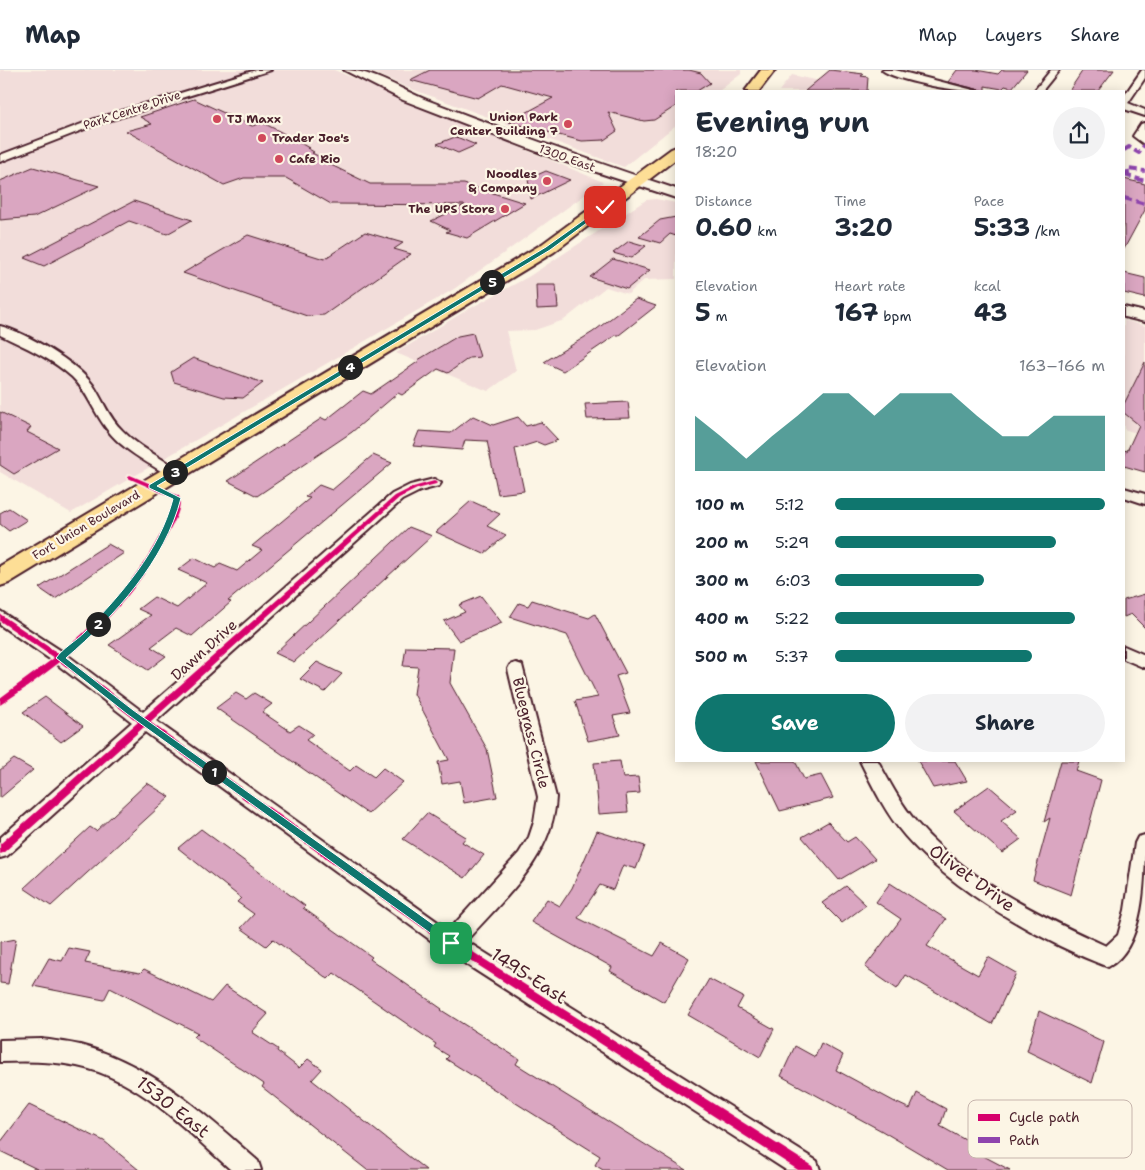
<!DOCTYPE html>
<meta charset="utf-8">
<style>
body{margin:0;font-family:"Shantell Sans",sans-serif;background:#f2f2f3;color:#1f2937;height:100vh;display:flex;flex-direction:column;font-size:19px;white-space:nowrap}
*{box-sizing:border-box;margin:0}
p{font-size:16px;color:#747a83}
.icon{flex:none;width:28px;height:28px;fill:none;stroke:currentColor;stroke-width:2;stroke-linecap:round;stroke-linejoin:round}
.map{position:relative;flex:1;overflow:hidden}
.sheet{position:absolute;left:675px;top:20px;width:450px;height:672px;display:flex;flex-direction:column;background:#fff;border-radius:0px;box-shadow:0 2px 12px #0003}
.sheet>*{flex:none}
.pin{position:absolute;display:grid;place-items:center;width:42px;height:42px;color:#fff;margin:-21px;border-radius:10px;box-shadow:0 2px 8px #0006}
.km{position:absolute;width:25px;height:25px;margin:-12px;border-radius:50%;background:#222;color:#fff;font-size:14px;line-height:25px;text-align:center}
.round{display:grid;place-items:center;flex:none;width:52px;height:52px;border-radius:26px;background:#f2f2f3}
.headline{display:flex;align-items:center;justify-content:space-between;height:85px;padding:0 20px}
h1{font-size:28px;font-weight:700;line-height:38px}
.figures{display:grid;grid-template-columns:repeat(3,1fr);gap:8px;height:85px;padding:5px 20px}
.figures div{display:grid;align-content:center}
.figures b{font-size:25px;font-weight:700}
.figures small{font-size:14px;font-weight:400}
.figures p{font-size:14px}
.chart{height:140px;padding:10px 20px}
.chart p{display:flex;justify-content:space-between}
.chart svg{width:100%;height:90px;margin-top:5px;fill:#0f766e;opacity:.7}
.button{display:flex;gap:10px;margin-top:auto;padding:10px 20px}
.button a{flex:1;height:58px;border-radius:30px;background:#0f766e;color:#fff;font-size:20px;font-weight:700;line-height:58px;text-align:center}
.button a+a{background:#f2f2f3;color:#1f2937}
ul{padding:0 20px;list-style:none;font-size:16px}
li{display:grid;grid-template-columns:80px 60px 1fr;align-items:center;height:38px}
li i{height:12px;border-radius:6px;background:#0f766e}
header{display:flex;align-items:center;gap:30px;box-sizing:border-box;height:70px;padding:0 25px;background:#fff;border-bottom:1px solid #e0e1e3}
header strong{font-size:24px}
nav{display:flex;gap:28px;margin-inline-start:auto;font-size:18px}
.map>svg:first-child{display:block}
</style>
<header>
<strong>Map</strong>
<nav><a>Map</a><a>Layers</a><a>Share</a></nav>
</header>
<div class="map">
<svg width="1145" height="1100" viewBox="0 0 1145 1100">
<rect width="100%" height="100%" fill="#fcf5e5"/>
<filter id="ink" filterUnits="userSpaceOnUse"><feTurbulence type="fractalNoise" baseFrequency=".02" numOctaves="2"/><feDisplacementMap in="SourceGraphic" scale="10" xChannelSelector="R" yChannelSelector="G"/><feConvolveMatrix kernelMatrix="1 2 1 2 8 2 1 2 1" color-interpolation-filters="sRGB"/></filter>
<g filter="url(#ink)">
<!-- built -->
<g fill="#f2ddda">
<polygon points="0,0 334,0 603,112 454,219 71,443 0,402"/>
<polygon points="369,0 741,0 741,4 719,21 676,21 676,55 624,97 406,17"/>
<polygon points="792,5 867,21 779,21"/>
<polygon points="656,129 676,133 676,209 644,210 628,224 606,217 564,250 535,260 506,261 516,301 488,321 396,283 467,240 528,207 646,130"/>
<polygon points="1124,250 1145,256 1145,366 1124,359"/>
</g>
<!-- building -->
<g fill="#daa6c1" stroke="#4a1f2b">
<polygon points="430,0 689,0 701,3 710,13 697,21 676,21 676,36 654,50 644,51 608,42 617,61 604,70 582,71 509,52 553,28 502,14 478,28 410,10"/>
<polygon points="830,0 864,4 861,6 868,7 867,21 805,21"/>
<polygon points="957,0 976,0 998,4 1002,0 1027,0 1012,18 1005,16 1002,19 985,16 985,21 948,12"/>
<polygon points="1083,0 1114,0 1098,21 1069,21"/>
<polygon points="194,29 252,56 263,53 281,62 309,78 307,78 314,82 312,83 328,91 325,92 370,114 464,114 525,133 467,168 446,162 450,160 431,151 465,135 331,134 286,108 244,108 224,115 126,61 152,54 140,47"/>
<polygon points="455,67 459,68 476,75 458,83 437,74"/>
<polygon points="33,97 99,116 34,147 0,150 0,111"/>
<polygon points="546,101 570,110 531,129 528,109"/>
<polygon points="1124,109 1145,114 1145,140 1124,179"/>
<polygon points="134,131 192,150 167,164 129,151 44,196 24,188"/>
<polygon points="676,147 676,166 670,164 660,173 639,167 660,150"/>
<polygon points="365,162 403,173 394,179 411,184 324,245 307,246 183,203 248,165 324,189"/>
<polygon points="629,171 646,176 631,188 613,183"/>
<polygon points="613,189 650,200 627,219 590,207"/>
<polygon points="1124,203 1145,208 1145,228 1124,223"/>
<polygon points="536,215 556,215 558,238 537,239"/>
<polygon points="636,229 656,236 619,265 616,265 563,301 544,292 593,262"/>
<polygon points="473,263 480,287 469,288 448,303 438,299 402,325 398,323 352,362 257,426 228,411 322,348 326,350 363,321 371,324 419,291 418,290 458,266"/>
<polygon points="193,288 263,313 243,328 224,327 174,312 171,302"/>
<polygon points="1145,292 1145,402 1124,396 1124,380 1127,381 1139,355 1124,343 1124,334"/>
<polygon points="628,332 630,348 587,349 585,334"/>
<polygon points="0,342 31,357 27,362 58,378 14,404 0,395"/>
<polygon points="473,346 493,355 518,347 526,356 541,352 558,370 544,375 537,372 515,379 524,421 498,424 487,371 465,370 462,380 413,376 419,361 451,363"/>
<polygon points="373,385 392,393 228,531 231,532 192,566 176,558 151,577 166,586 148,600 109,575 151,545 138,539 154,527 177,538 207,513 178,500 194,488 215,498 220,494 237,501 262,480 252,476 310,428 305,427 319,415 332,420"/>
<polygon points="471,431 500,444 487,456 506,465 484,484 436,462"/>
<polygon points="9,438 27,450 9,461 0,454 0,443"/>
<polygon points="409,457 432,466 294,592 275,583"/>
<polygon points="108,474 124,483 55,529 39,518"/>
<polygon points="1145,524 1145,558 1131,544 1124,547 1124,530"/>
<polygon points="481,526 502,553 459,571 444,551 465,542 459,535"/>
<polygon points="532,530 589,548 595,544 626,603 616,606 630,643 613,646 620,665 588,671 575,631 598,627 567,565 510,547 519,533 528,536"/>
<polygon points="406,577 454,578 450,613 487,679 497,727 464,733 460,711 442,714 438,692 449,690 414,624 418,597 403,596"/>
<polygon points="317,592 342,604 325,622 300,609"/>
<polygon points="236,623 246,629 254,623 272,634 262,642 290,661 299,655 313,664 306,670 350,701 356,695 374,707 383,698 403,712 368,744 216,638"/>
<polygon points="45,627 83,656 61,672 23,642"/>
<polygon points="14,689 33,700 0,728 0,700"/>
<polygon points="620,691 623,708 638,707 640,723 626,724 628,742 599,744 594,693"/>
<polygon points="756,691 795,691 804,709 821,705 833,728 780,741"/>
<polygon points="918,691 955,691 967,711 933,718"/>
<polygon points="1061,691 1079,691 1076,701 1101,710 1071,825 1033,810 1050,748 1044,752"/>
<polygon points="147,713 170,727 51,836 24,818 90,757 96,761"/>
<polygon points="989,716 1017,740 1001,751 1021,769 1002,783 954,741"/>
<polygon points="427,743 466,767 462,772 484,785 465,808 403,769"/>
<polygon points="828,752 847,772 855,767 875,789 839,810 802,767"/>
<polygon points="201,759 305,836 303,838 372,887 370,889 442,939 441,940 519,989 516,994 686,1100 603,1100 595,1095 600,1086 446,989 449,986 434,977 436,974 348,913 334,903 328,909 273,869 266,876 241,858 254,844 237,832 241,828 178,778"/>
<polygon points="597,761 645,776 636,799 623,795 613,820 600,815 578,848 654,886 662,873 689,888 664,932 610,901 612,897 531,852 547,829 560,836 572,818"/>
<polygon points="890,813 946,849 927,876 978,905 988,887 1016,903 992,954 906,905 897,919 865,897 901,849 876,832"/>
<polygon points="846,816 866,835 842,853 822,833"/>
<polygon points="16,869 8,914 0,913 0,872"/>
<polygon points="69,878 90,882 85,893 140,903 144,899 211,932 225,916 268,944 252,962 278,979 277,981 299,998 308,989 322,999 312,1010 426,1100 367,1100 262,1017 264,1014 194,967 198,963 110,918 104,930 33,916 49,888 62,891"/>
<polygon points="709,909 743,927 737,938 774,959 760,987 688,945"/>
<polygon points="1039,941 1104,972 1092,1013 1027,981"/>
<polygon points="821,973 843,985 836,1000 895,1032 910,1039 917,1023 946,1039 940,1056 976,1076 974,1081 1010,1100 948,1100 882,1061 781,1006 795,976 815,987"/>
<polygon points="29,1035 104,1071 139,1100 39,1100 0,1081 0,1073"/>
</g>
<g fill="none" stroke-linecap="round" stroke-linejoin="round">
<!-- minor casing -->
<g stroke="#4a1f2b" stroke-width="4">
<g id="minor">
<polygon points="256,0 271,0 98,54 0,92 0,85 92,50"/>
<path d="M 882,0 L 895,0 L 977,21 C 958,22 896,11 882,0 Z"/>
<polygon points="1051,0 1059,0 1042,21 1034,21"/>
<polygon points="1142,0 1145,0 1145,8 1128,33 1145,40 1145,46 1124,39 1124,26"/>
<polygon points="1144,53 1145,75 1133,66 1141,54"/>
<path d="M 0,256 C 27,263 76,292 93,315 C 103,330 109,348 122,360 C 138,377 160,387 179,400 L 181,403 L 179,406 L 169,406 C 147,392 121,379 106,358 C 93,341 87,321 72,307 C 51,288 25,277 0,265 Z"/>
<path d="M 434,409 L 441,413 L 439,416 L 420,421 L 402,430 L 156,651 L 449,860 L 519,783 L 529,767 L 534,752 L 538,727 L 508,599 L 510,595 L 516,593 L 522,595 L 556,727 C 553,788 504,828 466,871 L 817,1091 L 820,1100 L 786,1100 L 444,880 L 145,662 L 7,786 L 0,788 L 0,768 L 132,652 L 54,592 L 0,555 L 0,541 L 66,584 L 143,642 L 392,424 L 410,415 Z"/>
<polygon points="1124,418 1145,424 1145,434 1124,427"/>
<polygon points="1124,576 1145,585 1145,598 1124,589"/>
<path d="M 860,691 L 878,691 C 890,713 901,734 917,753 C 966,810 1039,845 1106,876 L 1118,865 L 1125,840 L 1135,773 L 1138,767 L 1145,765 C 1145,807 1145,878 1108,897 C 1040,871 953,821 905,766 C 886,744 873,717 860,691 Z"/>
<path d="M 42,969 C 54,971 68,972 80,975 C 152,994 203,1043 258,1091 L 261,1100 L 231,1100 C 186,1060 138,1008 77,996 C 51,991 26,991 0,992 L 0,970 Z"/>
</g>
</g>
<!-- secondary casing -->
<g stroke="#4a1f2b" stroke-width="4">
<g id="secondary">
<path d="M 344,0 C 374,0 404,22 432,32 C 513,63 594,92 676,119 L 676,128 L 551,87 L 403,30 Z"/>
<polygon points="1124,237 1145,242 1145,252 1124,247"/>
</g>
</g>
<!-- primary casing -->
<g stroke="#4a1f2b" stroke-width="4">
<g id="primary">
<polygon points="761,0 775,0 759,21 745,21"/>
<polygon points="676,77 676,89 554,182 9,513 0,516 0,496 542,174 671,79"/>
</g>
</g>
<!-- minor -->
<use href="#minor" fill="#fcf5e5" fill-rule="evenodd"/>
<!-- secondary -->
<use href="#secondary" fill="#fcf5e5" fill-rule="evenodd"/>
<!-- primary -->
<use href="#primary" fill="#fdde96" fill-rule="evenodd"/>
<!-- quiet -->
<g stroke="#8e44ad" stroke-width="4" stroke-dasharray="8 4" stroke-linecap="butt">
<polyline points="1124,80 1129,77 1139,83 1145,74"/>
<polyline points="1124,103 1128,104 1127,99 1145,101"/>
<polyline points="1124,105 1145,111"/>
<polyline points="1124,128 1145,134"/>
</g>
<!-- cycleway casing -->
<g stroke="#fcf5e5" stroke-width="3">
<path id="cycleway" d="M 130,405 L 179,426 C 182,437 176,448 171,458 C 146,509 109,552 65,588 L 144,647 L 395,426 L 413,417 L 434,411 L 436,412 L 437,413 L 436,414 L 417,419 L 399,428 L 150,652 L 454,870 L 812,1096 L 814,1100 L 798,1100 L 448,876 L 144,657 L 3,783 L 0,784 L 0,774 L 138,652 L 60,592 L 27,617 L 0,635 L 0,628 L 54,588 L 0,551 L 0,544 L 59,584 C 100,551 134,513 159,467 C 166,455 173,442 174,428 L 128,408 L 127,407 Z"/>
</g>
<!-- cycleway -->
<use href="#cycleway" fill="#d6006c" fill-rule="evenodd"/>
</g>
</g>
<!-- route -->
<path fill="#0f766e" stroke="#fff" d="M 605,135 L 607,138 L 550,180 L 157,416 L 181,428 C 165,491 115,546 66,588 L 133,640 L 455,870 L 456,873 L 451,878 L 127,644 L 56,588 C 63,578 76,571 85,562 C 122,523 159,482 173,429 L 149,418 L 149,415 L 546,177 Z"/>
<!-- markers -->
<g fill="#d1495b" stroke="#fcf5e5" stroke-width="2">
<circle cx="217" cy="49" r="5"/>
<circle cx="568" cy="54" r="5"/>
<circle cx="262" cy="68" r="5"/>
<circle cx="279" cy="89" r="5"/>
<circle cx="547" cy="111" r="5"/>
<circle cx="505" cy="139" r="5"/>
</g>
<g text-anchor="middle" dominant-baseline="central" stroke-width="4.5" stroke-linejoin="round" paint-order="stroke">
<!-- far-street labels -->
<g font-size="12" fill="#4a1f2b" stroke="#fcf5e5">
<text transform="translate(132 40) rotate(-18)">Park Centre Drive</text>
<text transform="translate(567 88) rotate(20)">1300 East</text>
<text transform="translate(86 455) rotate(-31)">Fort Union Boulevard</text>
</g>
<!-- far-poi labels -->
<g font-size="12" font-weight="bold" fill="#4a1f2b" stroke="#fcf5e5" text-anchor="end">
<text x="558" y="47">Union Park<tspan x="558" dy="14">Center Building 7</tspan></text>
<text x="227" y="49" text-anchor="start">TJ Maxx</text>
<text x="272" y="68" text-anchor="start">Trader Joe's</text>
<text x="289" y="89" text-anchor="start">Cafe Rio</text>
<text x="537" y="104">Noodles<tspan x="537" dy="14">&amp; Company</tspan></text>
<text x="495" y="139">The UPS Store</text>
</g>
<!-- street labels -->
<g font-size="15" fill="#4a1f2b" stroke="#fcf5e5">
<text transform="translate(204 580) rotate(-42)">Dawn Drive</text>
<text transform="translate(531 663) rotate(76)">Bluegrass Circle</text>
</g>
<!-- near-street labels -->
<g font-size="18" fill="#4a1f2b" stroke="#fcf5e5">
<text transform="translate(972 808) rotate(36)">Olivet Drive</text>
<text transform="translate(529 906) rotate(33)">1495 East</text>
<text transform="translate(173 1037) rotate(38)">1530 East</text>
</g>
</g>
<!-- legend -->
<rect x="968" y="1030" width="164" height="58" rx="8" fill="#fcf5e5" stroke="#c7b5ad" stroke-width="1"/>
<rect x="978" y="1044" width="22" height="7" fill="#d6006c"/>
<rect x="978" y="1067" width="22" height="6" fill="#8e44ad"/>
<g font-size="14" fill="#4a1f2b">
<text x="1009" y="1052">Cycle path</text>
<text x="1009" y="1075">Path</text>
</g>
</svg>
<div class="pin" style="left:451px;top:873px;background:#1e9e55"><svg class="icon" aria-label="arrive" viewBox="0 0 24 24"><path d="M6 21V4h12l-3 4 3 4H6"/></svg></div>
<div class="pin" style="left:605px;top:137px;background:#d93025"><svg class="icon" aria-label="check" viewBox="0 0 24 24"><path d="M5 12l5 5 9-10"/></svg></div>
<b class="km" style="left:214px;top:702px">1</b>
<b class="km" style="left:98px;top:554px">2</b>
<b class="km" style="left:175px;top:402px">3</b>
<b class="km" style="left:350px;top:297px">4</b>
<b class="km" style="left:492px;top:212px">5</b>
<section class="sheet">
<div class="headline"><div><h1>Evening run</h1><p>18:20</p></div><a class="round"><svg class="icon" aria-label="share" viewBox="0 0 24 24"><path d="M12 15V3M7 8l5-5 5 5M5 13v7h14v-7"/></svg></a></div>
<div class="figures">
<div><p>Distance</p><b>0.60<small> km</small></b></div>
<div><p>Time</p><b>3:20</b></div>
<div><p>Pace</p><b>5:33<small> /km</small></b></div>
</div>
<div class="figures">
<div><p>Elevation</p><b>5<small> m</small></b></div>
<div><p>Heart rate</p><b>167<small> bpm</small></b></div>
<div><p>kcal</p><b>43</b></div>
</div>
<div class="chart"><p><span>Elevation</span>163–166 m</p>
<svg viewBox="0 0 160 44" preserveAspectRatio="none"><path d="M0 44V17L10 27L20 38L30 27L40 17L50 6L60 6L70 17L80 6L90 6L100 6L110 17L120 27L130 27L140 17L150 17L160 17V44z"/></svg>
</div>
<ul>
<li><b>100 m</b>5:12<i style="width:100%"></i></li>
<li><b>200 m</b>5:29<i style="width:82%"></i></li>
<li><b>300 m</b>6:03<i style="width:55%"></i></li>
<li><b>400 m</b>5:22<i style="width:89%"></i></li>
<li><b>500 m</b>5:37<i style="width:73%"></i></li>
</ul>
<div class="button"><a>Save</a><a>Share</a></div>
</section>
</div>
